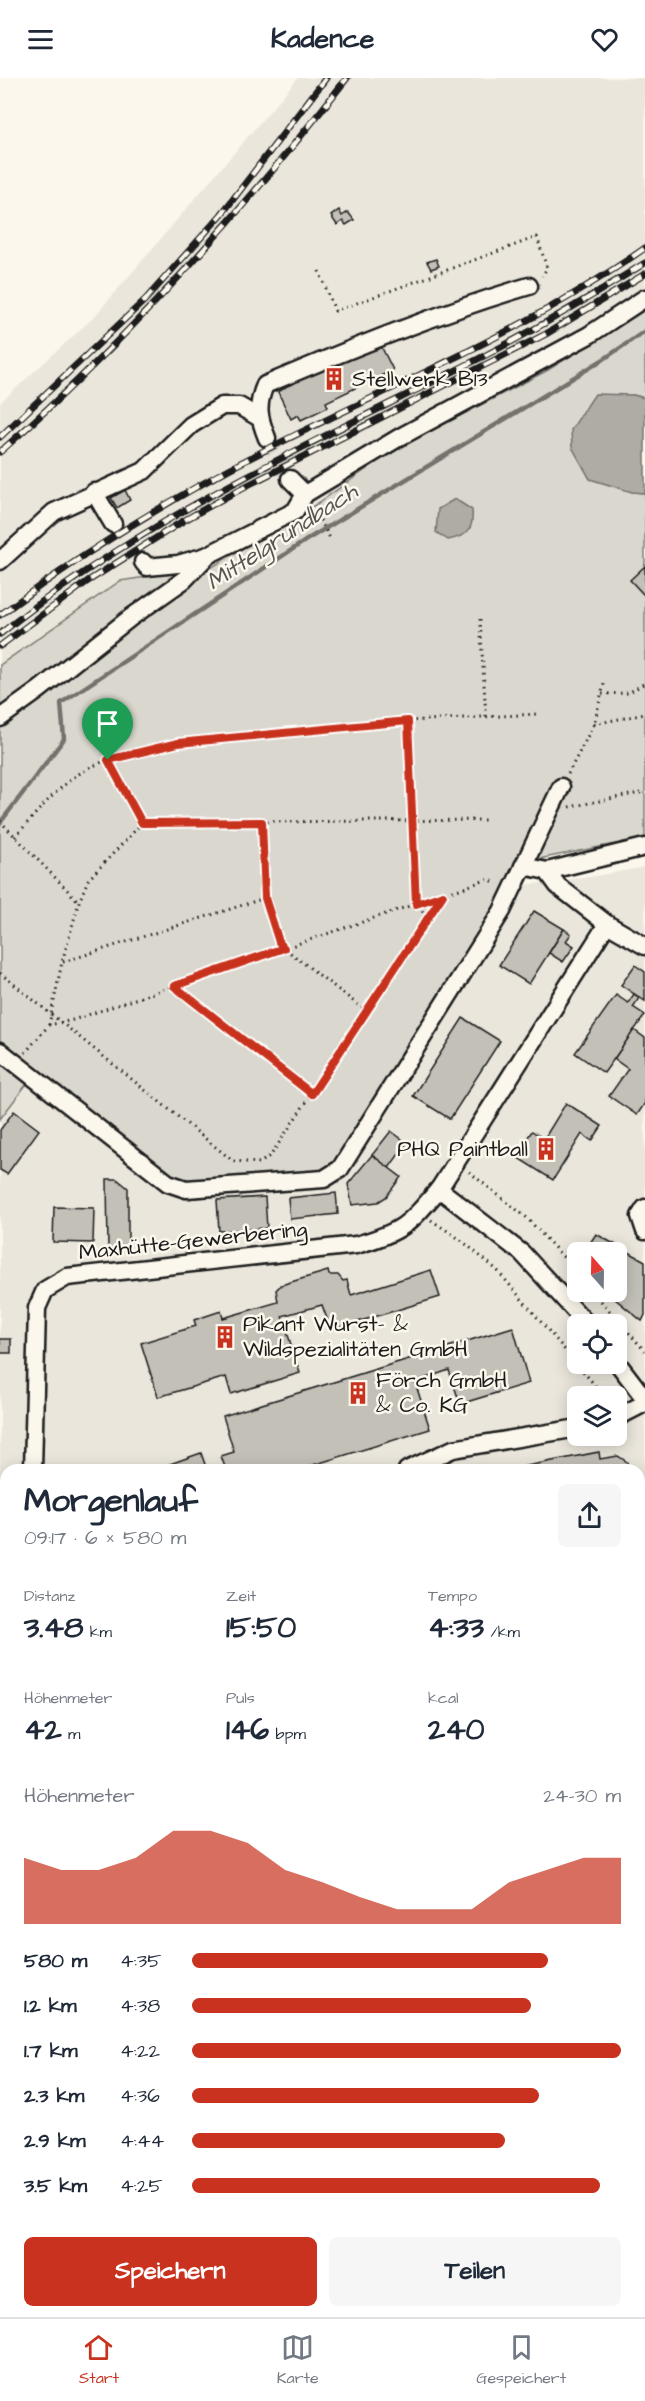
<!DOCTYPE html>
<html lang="de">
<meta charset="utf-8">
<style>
body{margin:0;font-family:"Architects Daughter",sans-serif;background:#f6f6f7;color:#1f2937;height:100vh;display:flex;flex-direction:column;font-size:22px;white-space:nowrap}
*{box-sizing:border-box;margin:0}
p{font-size:20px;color:#747a83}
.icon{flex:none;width:33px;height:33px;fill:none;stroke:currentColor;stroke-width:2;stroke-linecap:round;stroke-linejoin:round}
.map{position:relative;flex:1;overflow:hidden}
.drawer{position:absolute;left:0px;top:1386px;width:645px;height:854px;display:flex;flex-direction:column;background:#fff;border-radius:18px 18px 0 0;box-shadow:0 3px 15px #0003}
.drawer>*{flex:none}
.needle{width:39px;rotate:340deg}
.fabs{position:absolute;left:567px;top:1164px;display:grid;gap:12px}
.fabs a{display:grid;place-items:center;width:60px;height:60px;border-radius:9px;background:#fff;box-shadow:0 3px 15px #0003;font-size:30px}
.pin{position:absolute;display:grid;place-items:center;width:51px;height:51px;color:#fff;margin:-62px -26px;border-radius:50% 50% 50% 0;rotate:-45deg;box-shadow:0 0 6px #0007}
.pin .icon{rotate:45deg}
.round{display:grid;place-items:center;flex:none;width:63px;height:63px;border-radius:9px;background:#f6f6f7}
.summary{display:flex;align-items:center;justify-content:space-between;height:102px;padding:0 24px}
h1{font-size:33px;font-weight:700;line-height:45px}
.stats{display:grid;grid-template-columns:repeat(3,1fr);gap:9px;height:102px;padding:6px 24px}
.stats div{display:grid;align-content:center}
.stats b{font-size:30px;font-weight:700}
.stats small{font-size:16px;font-weight:400}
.stats p{font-size:16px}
.chart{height:168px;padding:12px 24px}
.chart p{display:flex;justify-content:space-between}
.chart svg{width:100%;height:108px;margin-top:6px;fill:#c8321e;opacity:.7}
.cta{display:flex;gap:12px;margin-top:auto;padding:12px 24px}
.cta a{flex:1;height:69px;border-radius:9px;background:#c8321e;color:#fff;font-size:24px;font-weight:700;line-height:69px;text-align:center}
.cta a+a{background:#f6f6f7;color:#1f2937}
ul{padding:0 24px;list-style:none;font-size:20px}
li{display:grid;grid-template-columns:96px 72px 1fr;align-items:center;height:45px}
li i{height:15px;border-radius:8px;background:#c8321e}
header{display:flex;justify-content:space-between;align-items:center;height:78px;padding:0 24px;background:#fff;font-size:27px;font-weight:700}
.tabs{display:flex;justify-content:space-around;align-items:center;height:84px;border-top:2px solid #e0e1e3;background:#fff;font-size:16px;color:#747a83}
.tabs a{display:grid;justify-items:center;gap:3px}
.tabs .on{color:#c8321e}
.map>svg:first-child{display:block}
</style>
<header><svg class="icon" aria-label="menu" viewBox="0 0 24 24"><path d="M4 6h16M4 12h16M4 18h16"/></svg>Kadence<svg class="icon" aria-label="heart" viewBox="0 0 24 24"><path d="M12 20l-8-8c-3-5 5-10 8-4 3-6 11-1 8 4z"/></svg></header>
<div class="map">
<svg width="645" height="2239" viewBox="0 0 645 2239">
<rect width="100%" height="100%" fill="#fbf7ec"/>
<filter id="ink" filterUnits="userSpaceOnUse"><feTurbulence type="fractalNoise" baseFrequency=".0167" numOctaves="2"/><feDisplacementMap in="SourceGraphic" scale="12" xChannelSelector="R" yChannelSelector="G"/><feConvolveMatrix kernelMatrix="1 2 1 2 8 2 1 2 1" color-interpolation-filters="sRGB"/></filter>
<g filter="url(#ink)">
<!-- built -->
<g fill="#eae6dc" fill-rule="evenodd">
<polygon points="298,0 645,0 645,232 548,292 391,374 318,425 212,489 120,503 0,587 0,325 94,239"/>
<path d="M 645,789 L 645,1966 L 639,1973 L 639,1392 L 6,1392 L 6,2179 L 0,2180 L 0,980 L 163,1110 L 187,1121 L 323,1107 L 344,1096 L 525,807 L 596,798 ZM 578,1174 L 616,1174 L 616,1214 L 578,1214 ZM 578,1246 L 616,1246 L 616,1286 L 578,1286 ZM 578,1318 L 616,1318 L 616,1358 L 578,1358 Z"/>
</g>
<!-- green -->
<g fill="#dad7ce" stroke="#7b7a75" stroke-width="1.5">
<polygon points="645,232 645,320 633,317 632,414 645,415 645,760 539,781 525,807 344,1096 323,1107 187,1121 163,1110 29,1003 0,1041 0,587 120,503 212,489 318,425 391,374 548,292"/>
<polygon points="6,1636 6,1697 0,1702 0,1637"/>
<polygon points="645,2065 645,2239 501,2239 505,2234 639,2234 639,2072"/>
</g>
<!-- water -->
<g fill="#afaca5" stroke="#74726e" stroke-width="1.5">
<polygon points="595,316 633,317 645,320 645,415 632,414 590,401 572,369 571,352"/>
<path d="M 455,421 L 472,432 C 474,452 467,458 448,462 L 436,454 L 438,431 Z"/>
</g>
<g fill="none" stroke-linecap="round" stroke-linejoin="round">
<!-- stream -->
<polyline stroke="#74726e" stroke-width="4.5" points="0,745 64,661 61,625 308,461 604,281 645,253"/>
</g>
<!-- building -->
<g fill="#c3c0b8" stroke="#1c1c1c" stroke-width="1.5">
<polygon points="339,132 342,138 348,134 354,142 346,147 343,143 337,147 331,138"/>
<polygon points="436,181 439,188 431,191 427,184"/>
<polygon points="379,264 393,292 326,324 328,329 301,342 298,337 291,341 278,314 285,310 283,306 311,293 313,296"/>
<polygon points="125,412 130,422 117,430 111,420"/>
<polygon points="645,488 645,518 630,502"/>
<polygon points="534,833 564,851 529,906 499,887"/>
<polygon points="564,851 571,856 566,863 574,868 563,884 549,875"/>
<polygon points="635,887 645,894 645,923 621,907"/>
<polygon points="634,916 639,920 633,929 645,937 604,995 575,975 616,917 628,925"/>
<polygon points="463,940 500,963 450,1041 413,1018"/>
<polygon points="634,952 645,960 645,1025 637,1037 609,1018 628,991 614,981"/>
<polygon points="566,1025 602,1048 592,1063 582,1056 553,1102 515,1078 532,1053 544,1061"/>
<polygon points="14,1033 39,1052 7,1096 0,1092 0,1052"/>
<polygon points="391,1053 407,1065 389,1090 372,1077"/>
<polygon points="372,1077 401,1099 386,1119 378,1124 352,1127 348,1106"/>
<polygon points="107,1101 117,1101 128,1110 128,1170 108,1171"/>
<polygon points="336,1115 338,1136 290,1141 288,1120"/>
<polygon points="265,1119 267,1150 219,1153 217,1122"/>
<polygon points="54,1129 94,1130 93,1165 53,1164"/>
<polygon points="596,1156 645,1183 645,1237 642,1243 614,1220 619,1211 616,1210 616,1174 584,1174"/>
<polygon points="431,1192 440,1219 331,1252 322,1227 282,1238 300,1295 231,1316 226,1299 158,1319 141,1265 196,1248 194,1242 221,1233 223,1240 278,1224 276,1212 281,1207 328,1193 329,1197 338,1197 343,1203 347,1202 351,1217"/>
<polygon points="513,1249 529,1305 460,1326 449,1292 415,1304 430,1351 297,1392 226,1392 221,1378 234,1374 223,1338"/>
<rect x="0" y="1261" width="11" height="14"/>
<polygon points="599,1374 600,1381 618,1378 627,1384 628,1392 506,1392"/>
<polygon points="201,1375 207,1392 153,1392"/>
<polygon points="642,1459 645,1467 645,1663 639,1665 639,1460"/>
<polygon points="639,1843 645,1844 645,1899 639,1900"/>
<polygon points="346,2234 356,2234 362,2239 341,2239"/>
</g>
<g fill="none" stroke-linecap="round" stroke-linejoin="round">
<!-- minor-tunnel -->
<polyline stroke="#dad6cd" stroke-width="16" stroke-dasharray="16 8" stroke-linecap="butt" points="267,360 290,401"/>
<!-- minor casing -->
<g stroke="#1c1c1c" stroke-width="21">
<g id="minor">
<path d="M 267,360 C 259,340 256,328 265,307 C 352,270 438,235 529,208"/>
<polyline points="290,401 305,416"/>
<polyline points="94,414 113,446"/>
<polyline points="0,483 54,434 144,393 191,347 222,328 239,328 258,339"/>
<polyline points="143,484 147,489 178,486 206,478"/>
<polyline points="0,640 39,612 130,540 184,502 208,477 295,433 305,416 400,359 589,257 645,220"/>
<polyline points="523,788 547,793 645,769"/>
<polyline points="607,846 645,868"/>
<polyline points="0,973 168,1105 186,1111 324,1101 340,1091 502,833 561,709"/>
<polyline points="439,1111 522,1175 587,1246"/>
<polyline points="645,1130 640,1138 645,1153"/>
<polyline points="616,1283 645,1321"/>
<polyline points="616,1340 645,1325"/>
<path d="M 33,1392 L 37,1230 L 45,1212 L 67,1199 L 356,1167 C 403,1154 409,1146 439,1111 L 607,846 L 558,808 L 547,793"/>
<polyline points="407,1392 453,1371 578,1350"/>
<polyline points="639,1447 645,1446"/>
<polyline points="0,2024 6,2027"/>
<polyline points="0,2194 6,2192"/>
<polyline points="199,2239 204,2234"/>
<polyline points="325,2239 330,2234"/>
</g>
</g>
<!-- major casing -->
<g stroke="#1c1c1c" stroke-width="26">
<g id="major">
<polyline points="639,2003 645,1996"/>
<polyline points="639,2044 645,2037"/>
<polyline points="456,2239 461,2234"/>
<polyline points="481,2239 486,2234"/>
</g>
</g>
<!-- path -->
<g stroke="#1c1c1c" stroke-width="3" stroke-dasharray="1.5 4.5" stroke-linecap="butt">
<polyline points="319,193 335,233 537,159 547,190 542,198"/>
<polyline points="320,442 331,462"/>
<polyline points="480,541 486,639"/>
<polyline points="602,616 628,615 645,605"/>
<polyline points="408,643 416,826 428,840"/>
<polyline points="594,646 645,636"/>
<polyline points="108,682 142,745"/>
<polyline points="568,696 594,646 604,606"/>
<polyline points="569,729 645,714"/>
<polyline points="0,743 79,824"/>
<polyline points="262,744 265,820 279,864 284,870 366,933"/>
<path d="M 15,759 C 32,740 48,720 68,704 C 97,679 141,673 178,665 L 408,643 L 538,636"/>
<polyline points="63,884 265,820"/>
<polyline points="0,895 233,1083 260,1085 271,1077 443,817"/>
<polyline points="174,908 312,1016"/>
<polyline points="49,947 62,884 79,824 88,802 142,745 489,742"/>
<polyline points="25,975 49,947 73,942 489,801 497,806"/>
<polyline points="469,1094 526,1139 578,1195"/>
<polyline points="431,1142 461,1162 497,1192 604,1318"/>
<polyline points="593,1214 645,1273"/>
<polyline points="77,2234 80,2239"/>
<polyline points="564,2234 571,2239"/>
</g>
<!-- minor -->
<use href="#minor" stroke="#fbf7ec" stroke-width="16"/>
<!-- major -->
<use href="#major" stroke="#fbf7ec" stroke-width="21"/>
<!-- rail casing -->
<g stroke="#1c1c1c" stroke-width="7">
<g id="rail">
<polyline points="0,359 146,221 221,137 326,0"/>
<path d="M 0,374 C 128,261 242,135 347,0"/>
<path d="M 0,537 C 73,482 149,434 229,391 C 367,317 516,261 645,170"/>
<path d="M 0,556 C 146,438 318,363 484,278 C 539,250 592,218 645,185"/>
<polyline points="0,568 88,503 183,443 242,410 546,256 645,196"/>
</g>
</g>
<!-- rail -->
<use href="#rail" stroke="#fbf7ec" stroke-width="4.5" stroke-dasharray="14" stroke-linecap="butt"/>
</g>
</g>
<g fill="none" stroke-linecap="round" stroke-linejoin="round" filter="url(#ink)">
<!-- route casing -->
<g stroke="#fff" stroke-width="12">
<polygon id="route" points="408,643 416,826 443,817 312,1016 174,908 284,870 279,864 265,820 262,744 142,745 108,682 178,665"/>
</g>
<!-- route -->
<use href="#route" stroke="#c8321e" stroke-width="8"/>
</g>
<!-- icons -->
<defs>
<g id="building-bare" transform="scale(1.8)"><path d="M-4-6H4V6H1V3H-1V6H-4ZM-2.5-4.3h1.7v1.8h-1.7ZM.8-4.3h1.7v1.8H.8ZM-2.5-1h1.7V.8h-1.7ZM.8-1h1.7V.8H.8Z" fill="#c8321e" stroke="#fbf7ec" stroke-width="2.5" paint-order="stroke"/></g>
</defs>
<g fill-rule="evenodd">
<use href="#building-bare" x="334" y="301"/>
<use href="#building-bare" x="546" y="1071"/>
<use href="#building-bare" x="225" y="1259"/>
<use href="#building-bare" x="358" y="1315"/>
</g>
<g text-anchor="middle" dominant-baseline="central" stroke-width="5" stroke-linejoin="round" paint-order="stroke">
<!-- poi labels -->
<g font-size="22" fill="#1c1c1c" stroke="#fbf7ec" text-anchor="start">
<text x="352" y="301">Stellwerk B13</text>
<text x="528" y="1071" text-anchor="end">PHQ Paintball</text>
<text x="243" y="1246">Pikant Wurst- &amp;<tspan x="243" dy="25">Wildspezialitäten GmbH</tspan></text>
<text x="376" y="1302">Förch GmbH<tspan x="376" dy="25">&amp; Co. KG</tspan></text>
</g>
<!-- street labels -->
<g font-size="22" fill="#1c1c1c" stroke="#fbf7ec">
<text transform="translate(193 1163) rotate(-6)">Maxhütte-Gewerbering</text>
</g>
<!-- water labels -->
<g font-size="24" font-style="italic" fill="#575653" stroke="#fbf7ec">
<text transform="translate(282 459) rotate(-33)">Mittelgrundbach</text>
</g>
</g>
</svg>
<div class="fabs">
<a><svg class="needle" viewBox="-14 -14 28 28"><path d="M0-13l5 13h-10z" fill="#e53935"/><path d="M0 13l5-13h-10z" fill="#747a83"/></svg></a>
<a><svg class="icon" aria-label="locate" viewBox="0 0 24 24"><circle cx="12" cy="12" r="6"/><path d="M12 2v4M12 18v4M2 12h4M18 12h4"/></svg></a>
<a><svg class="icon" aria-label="layers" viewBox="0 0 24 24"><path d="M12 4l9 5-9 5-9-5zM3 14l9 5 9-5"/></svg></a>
</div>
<div class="pin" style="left:108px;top:682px;background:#1e9e55"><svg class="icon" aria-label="arrive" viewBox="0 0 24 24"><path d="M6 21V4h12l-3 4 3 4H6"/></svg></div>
<section class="drawer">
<div class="summary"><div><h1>Morgenlauf</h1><p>09:17 · 6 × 580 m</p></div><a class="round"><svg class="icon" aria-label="share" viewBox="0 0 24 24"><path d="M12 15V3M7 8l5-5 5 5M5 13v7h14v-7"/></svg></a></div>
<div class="stats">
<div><p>Distanz</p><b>3.48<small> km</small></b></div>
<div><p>Zeit</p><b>15:50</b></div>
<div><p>Tempo</p><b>4:33<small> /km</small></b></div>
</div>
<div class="stats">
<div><p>Höhenmeter</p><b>42<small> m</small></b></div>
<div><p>Puls</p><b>146<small> bpm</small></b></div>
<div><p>kcal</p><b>240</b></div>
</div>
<div class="chart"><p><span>Höhenmeter</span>24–30 m</p>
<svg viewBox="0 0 160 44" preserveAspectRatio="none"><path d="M0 44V17L10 22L20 22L30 17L40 6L50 6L60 11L70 22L80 27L90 33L100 38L110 38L120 38L130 27L140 22L150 17L160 17V44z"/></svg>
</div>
<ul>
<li><b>580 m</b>4:35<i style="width:83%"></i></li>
<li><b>1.2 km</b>4:38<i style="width:79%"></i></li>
<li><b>1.7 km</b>4:22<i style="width:100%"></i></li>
<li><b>2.3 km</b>4:36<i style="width:81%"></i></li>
<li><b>2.9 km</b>4:44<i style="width:73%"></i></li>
<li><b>3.5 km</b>4:25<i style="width:95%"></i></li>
</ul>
<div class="cta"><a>Speichern</a><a>Teilen</a></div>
</section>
</div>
<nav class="tabs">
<a class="on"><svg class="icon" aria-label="home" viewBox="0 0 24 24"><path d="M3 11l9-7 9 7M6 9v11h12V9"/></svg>Start</a>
<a><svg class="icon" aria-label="map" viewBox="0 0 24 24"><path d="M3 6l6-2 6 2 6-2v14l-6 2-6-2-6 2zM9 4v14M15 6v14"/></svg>Karte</a>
<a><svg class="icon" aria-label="saved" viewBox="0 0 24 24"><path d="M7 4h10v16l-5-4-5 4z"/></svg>Gespeichert</a>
</nav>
